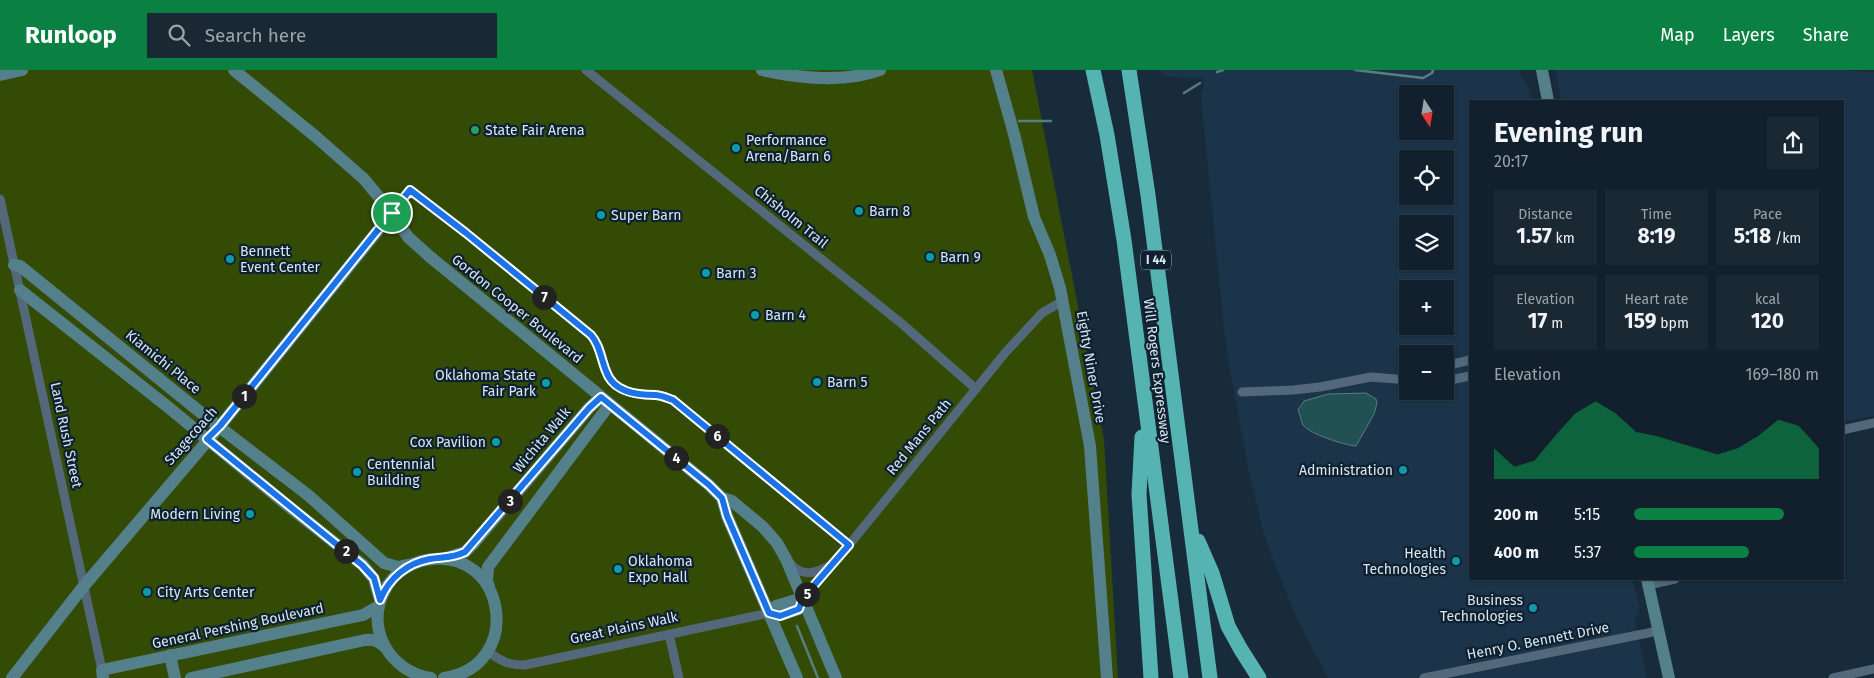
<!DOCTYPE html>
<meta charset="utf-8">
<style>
body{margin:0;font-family:"Fira Sans",sans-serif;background:#1a2834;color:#f1f3f6;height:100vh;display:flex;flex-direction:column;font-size:19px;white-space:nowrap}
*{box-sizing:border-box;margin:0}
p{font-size:16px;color:#9ca3a9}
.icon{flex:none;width:28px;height:28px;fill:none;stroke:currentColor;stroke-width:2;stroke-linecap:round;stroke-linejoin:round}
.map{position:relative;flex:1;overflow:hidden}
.sheet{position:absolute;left:1469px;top:30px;width:375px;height:480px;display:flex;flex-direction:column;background:#11202c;border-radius:0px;box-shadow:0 1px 4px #0004,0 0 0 1px #303e48}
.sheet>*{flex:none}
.needle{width:32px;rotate:168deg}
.fabs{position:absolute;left:1399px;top:15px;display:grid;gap:10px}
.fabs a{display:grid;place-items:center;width:55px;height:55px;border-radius:0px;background:#11202c;box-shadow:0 1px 4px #0004,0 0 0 1px #303e48;font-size:25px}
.pin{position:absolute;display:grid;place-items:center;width:42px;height:42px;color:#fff;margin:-21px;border:2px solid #fff;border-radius:50%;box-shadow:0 1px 5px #0007}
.km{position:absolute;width:25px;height:25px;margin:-12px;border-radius:50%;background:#222;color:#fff;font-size:14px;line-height:25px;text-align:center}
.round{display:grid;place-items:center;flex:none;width:52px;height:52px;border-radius:0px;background:#1a2834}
.overview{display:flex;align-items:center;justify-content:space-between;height:85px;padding:0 25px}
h1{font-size:28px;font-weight:700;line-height:38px}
.metrics{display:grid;grid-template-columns:repeat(3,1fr);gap:8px;height:85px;padding:5px 25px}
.metrics div{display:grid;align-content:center;border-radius:0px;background:#1a2834;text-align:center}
.metrics b{font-size:21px;font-weight:700}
.metrics small{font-size:14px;font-weight:400}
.metrics p{font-size:14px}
.chart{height:140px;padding:10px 25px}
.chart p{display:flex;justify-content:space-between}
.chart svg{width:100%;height:90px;margin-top:5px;fill:#0b8043;opacity:.7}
ul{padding:0 25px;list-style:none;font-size:16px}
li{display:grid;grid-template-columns:80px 60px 1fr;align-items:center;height:38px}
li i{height:12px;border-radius:6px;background:#0b8043}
header{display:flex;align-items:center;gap:30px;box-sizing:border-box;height:70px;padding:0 25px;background:#0b8043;color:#fff}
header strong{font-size:24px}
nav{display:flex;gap:28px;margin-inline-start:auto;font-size:18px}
.search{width:350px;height:45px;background:#1a2834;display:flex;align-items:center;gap:12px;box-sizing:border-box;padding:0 18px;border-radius:0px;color:#9ca3a9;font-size:19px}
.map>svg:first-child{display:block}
</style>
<header>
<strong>Runloop</strong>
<div class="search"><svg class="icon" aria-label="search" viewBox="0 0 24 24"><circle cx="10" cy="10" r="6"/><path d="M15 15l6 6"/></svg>Search here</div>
<nav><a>Map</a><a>Layers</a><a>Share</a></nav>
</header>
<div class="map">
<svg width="1874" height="608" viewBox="0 0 1874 608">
<rect width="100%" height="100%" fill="#172b3b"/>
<!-- built -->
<g fill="#1b3449" fill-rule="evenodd">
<path d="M 1159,0 L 1519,0 L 1519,3 L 1528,16 L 1532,31 L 1470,31 L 1470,509 L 1632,509 L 1640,538 L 1637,539 L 1639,545 L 1634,547 L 1647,608 L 1328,608 L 1296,547 L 1271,484 L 1261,454 L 1248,397 L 1229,295 L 1224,259 L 1202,38 L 1201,24 L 1204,17 L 1203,8 L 1168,7 ZM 1408,24 L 1445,24 L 1445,61 L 1408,61 ZM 1408,89 L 1445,89 L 1445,126 L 1408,126 ZM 1408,154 L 1445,154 L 1445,191 L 1408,191 ZM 1408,219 L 1445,219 L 1445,256 L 1408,256 ZM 1408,284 L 1445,284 L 1445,321 L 1408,321 Z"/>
<polygon points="1555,0 1839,0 1874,2 1874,346 1843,352 1842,31 1562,31"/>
</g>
<!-- green -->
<polygon fill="#344b06" points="0,0 1032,0 1104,370 1118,608 0,608"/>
<!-- water -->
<path fill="#215153" stroke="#587e82" d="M 1366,323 L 1376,329 L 1377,333 L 1374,344 L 1356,376 C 1344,375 1310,364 1303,355 C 1301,351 1300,344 1298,340 L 1304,331 L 1328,324 Z"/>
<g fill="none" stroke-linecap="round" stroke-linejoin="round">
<!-- stream -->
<g stroke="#587e82" stroke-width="2.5">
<polyline points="1355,0 1423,8 1432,3 1433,0"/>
<polyline points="1217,2 1223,0"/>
<polyline points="1184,23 1200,13"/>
<polyline points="1019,51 1051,51"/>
<polyline points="797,556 818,608"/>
</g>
<!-- street -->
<g stroke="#53697b" stroke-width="9">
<polyline points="586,0 901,253 976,319"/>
<polyline points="0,129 102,600"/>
<path d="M 392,143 L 410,120 L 466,163 L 591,265 C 600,275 602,289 606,301 C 613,322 636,325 655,325 C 661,325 667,328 673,330 L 849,475"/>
<polyline points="1445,296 1470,290"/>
<polyline points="1445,311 1470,306"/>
<polyline points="1242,322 1293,320 1320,317 1371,307 1408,310"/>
<polyline points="1842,360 1874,353"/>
<path d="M 790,493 C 801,507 815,504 829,496"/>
<polyline points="1648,515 1675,509"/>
<polyline points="803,528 849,475 1005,283 1042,243 1063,231"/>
<polyline points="669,564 679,608"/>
<path d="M 488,582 C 502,591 507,595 525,595 L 769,543"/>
<polyline points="1424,608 1658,561"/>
<polyline points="1833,608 1874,599"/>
</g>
<!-- secondary -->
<g stroke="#54808c" stroke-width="12">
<polyline points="234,0 315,66 364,109 392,143 408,167 429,186 709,415 722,428 732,431 763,457 777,473 786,489 836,608"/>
<path d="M 762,0 C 798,8 845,13 880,0"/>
<polyline points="996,0 1014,64 1034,147 1050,185 1060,218 1090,376 1107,608"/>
<polyline points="1542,0 1548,31"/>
<polyline points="0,5 22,0"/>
<polyline points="14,195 20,196 205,346 308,425 384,493 398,497 412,494"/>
<polyline points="20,220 168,337 287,435 363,495 374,509 380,530"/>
<polyline points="722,428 727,446 797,608"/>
<polyline points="446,488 465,482 473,474 589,338 601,327"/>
<polyline points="1647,509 1669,608"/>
<polyline points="489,517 487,511 488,497 610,334"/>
<polyline points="769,543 780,545 799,539 803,528"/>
<polyline points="769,543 776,536 803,528"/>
<polyline points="170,585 175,608"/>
<polyline points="12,608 83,517 220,356 392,143"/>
<polyline points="103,608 102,600 363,545 379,536"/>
<path d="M 191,608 L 365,570 C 374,569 378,571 385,577"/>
<path d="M 431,608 C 390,602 364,558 385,520 C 393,504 409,493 426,490 C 506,475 526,596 444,608"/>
</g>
<!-- highway -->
<g stroke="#55b4b2" stroke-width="15">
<polyline points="1093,0 1107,65 1124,170 1181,608"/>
<polyline points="1129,0 1148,125 1210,608"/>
<polyline points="1142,367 1139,424 1151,608"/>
<polyline points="1198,471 1212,503 1228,556 1240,578 1259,608"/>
</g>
</g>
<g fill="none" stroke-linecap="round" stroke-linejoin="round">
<!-- route casing -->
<g stroke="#fff" stroke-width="10">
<path id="route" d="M 410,120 L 466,163 L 591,265 C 600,275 601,289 606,301 C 613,322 636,325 655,325 C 661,325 667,328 673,330 L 849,475 L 803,528 L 799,539 L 780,546 L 769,543 L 727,446 L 722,428 L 709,415 L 601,327 L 589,338 L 465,482 C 453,488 443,487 430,489 C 407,493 389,508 380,530 L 374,508 L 362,495 L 207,369 L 220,356 Z"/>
</g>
<!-- route -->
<use href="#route" stroke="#1a73e8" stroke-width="6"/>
</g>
<!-- markers -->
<circle fill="#2e9e5b" stroke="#0e2130" stroke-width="2" cx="475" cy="60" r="5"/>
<g fill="#0f9aa8" stroke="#0e2130" stroke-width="2">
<circle cx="736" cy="78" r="5"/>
<circle cx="859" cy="141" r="5"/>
<circle cx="601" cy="145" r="5"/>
<circle cx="930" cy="187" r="5"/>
<circle cx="230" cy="189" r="5"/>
<circle cx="706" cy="203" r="5"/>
<circle cx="755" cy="245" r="5"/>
<circle cx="817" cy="312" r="5"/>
<circle cx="546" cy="313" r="5"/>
<circle cx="496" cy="372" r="5"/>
<circle cx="1403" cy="400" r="5"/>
<circle cx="357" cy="402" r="5"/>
<circle cx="250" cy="444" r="5"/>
<circle cx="1456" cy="491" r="5"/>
<circle cx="618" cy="499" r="5"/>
<circle cx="147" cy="522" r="5"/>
<circle cx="1533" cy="538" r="5"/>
</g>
<g text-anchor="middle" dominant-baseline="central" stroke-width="4.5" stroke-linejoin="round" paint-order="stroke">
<!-- shield labels -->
<rect fill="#0e2130" stroke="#9dabb6" stroke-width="1" x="1141" y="180.5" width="30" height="19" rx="4"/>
<g font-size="12" font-weight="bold" fill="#dae6f0">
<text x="1156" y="190">I 44</text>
</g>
<!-- poi labels -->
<g font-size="14" fill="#dae6f0" stroke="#0e2130" text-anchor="start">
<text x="485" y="60">State Fair Arena</text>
<text x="746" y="70">Performance<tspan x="746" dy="16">Arena/Barn 6</tspan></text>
<text x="869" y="141">Barn 8</text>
<text x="611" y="145">Super Barn</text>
<text x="240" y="181">Bennett<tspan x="240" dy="16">Event Center</tspan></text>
<text x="940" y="187">Barn 9</text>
<text x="716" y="203">Barn 3</text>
<text x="765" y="245">Barn 4</text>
<text x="536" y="305" text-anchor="end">Oklahoma State<tspan x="536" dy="16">Fair Park</tspan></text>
<text x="827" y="312">Barn 5</text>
<text x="486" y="372" text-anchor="end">Cox Pavilion</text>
<text x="367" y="394">Centennial<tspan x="367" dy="16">Building</tspan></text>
<text x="1393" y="400" text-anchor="end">Administration</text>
<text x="240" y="444" text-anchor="end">Modern Living</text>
<text x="1446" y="483" text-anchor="end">Health<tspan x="1446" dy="16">Technologies</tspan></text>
<text x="628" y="491">Oklahoma<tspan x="628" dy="16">Expo Hall</tspan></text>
<text x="157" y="522">City Arts Center</text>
<text x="1523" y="530" text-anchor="end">Business<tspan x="1523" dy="16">Technologies</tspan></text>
</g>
<!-- street labels -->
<g font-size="14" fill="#dae6f0" stroke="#0e2130">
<text transform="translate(791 147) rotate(39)">Chisholm Trail</text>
<text transform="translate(517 239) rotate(39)">Gordon Cooper Boulevard</text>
<text transform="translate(163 292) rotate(39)">Kiamichi Place</text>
<text transform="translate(1091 297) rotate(80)">Eighty Niner Drive</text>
<text transform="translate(1157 301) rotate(83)">Will Rogers Expressway</text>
<text transform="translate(66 365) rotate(78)">Land Rush Street</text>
<text transform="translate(191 366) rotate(-49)">Stagecoach</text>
<text transform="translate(919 367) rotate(-51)">Red Mans Path</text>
<text transform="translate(542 370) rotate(-50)">Wichita Walk</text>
<text transform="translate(238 556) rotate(-12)">General Pershing Boulevard</text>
<text transform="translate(624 558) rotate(-12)">Great Plains Walk</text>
<text transform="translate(1538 571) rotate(-11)">Henry O. Bennett Drive</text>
</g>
</g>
</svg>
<div class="fabs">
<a><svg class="needle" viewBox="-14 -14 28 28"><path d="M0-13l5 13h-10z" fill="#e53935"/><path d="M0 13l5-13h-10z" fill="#9ca3a9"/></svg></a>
<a><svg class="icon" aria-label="locate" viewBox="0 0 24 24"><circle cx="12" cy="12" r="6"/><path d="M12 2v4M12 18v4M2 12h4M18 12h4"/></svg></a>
<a><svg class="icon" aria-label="layers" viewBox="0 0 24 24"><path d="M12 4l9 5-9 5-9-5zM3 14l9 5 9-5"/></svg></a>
<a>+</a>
<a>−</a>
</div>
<div class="pin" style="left:392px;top:143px;background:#1e9e55"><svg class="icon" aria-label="arrive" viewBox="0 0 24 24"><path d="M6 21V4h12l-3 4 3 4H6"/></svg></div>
<b class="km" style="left:244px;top:326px">1</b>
<b class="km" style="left:346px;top:481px">2</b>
<b class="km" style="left:510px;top:431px">3</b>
<b class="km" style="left:676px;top:388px">4</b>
<b class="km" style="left:807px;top:524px">5</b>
<b class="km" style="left:717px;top:366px">6</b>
<b class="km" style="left:544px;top:227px">7</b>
<section class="sheet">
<div class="overview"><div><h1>Evening run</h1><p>20:17</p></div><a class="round"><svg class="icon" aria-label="share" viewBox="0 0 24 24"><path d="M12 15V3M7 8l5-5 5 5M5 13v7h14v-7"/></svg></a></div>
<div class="metrics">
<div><p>Distance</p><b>1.57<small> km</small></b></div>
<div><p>Time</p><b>8:19</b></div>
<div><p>Pace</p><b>5:18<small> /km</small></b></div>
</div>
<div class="metrics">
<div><p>Elevation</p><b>17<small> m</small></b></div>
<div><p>Heart rate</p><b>159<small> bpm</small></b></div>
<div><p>kcal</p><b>120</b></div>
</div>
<div class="chart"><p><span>Elevation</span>169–180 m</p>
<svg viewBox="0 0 160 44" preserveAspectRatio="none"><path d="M0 44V29L10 38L20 35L30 23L40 12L50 6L60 12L70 21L80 23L90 26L100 29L110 32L120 29L130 23L140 15L150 18L160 29V44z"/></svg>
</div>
<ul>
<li><b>200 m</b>5:15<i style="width:81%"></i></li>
<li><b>400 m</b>5:37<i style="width:62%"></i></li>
</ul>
</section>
</div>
